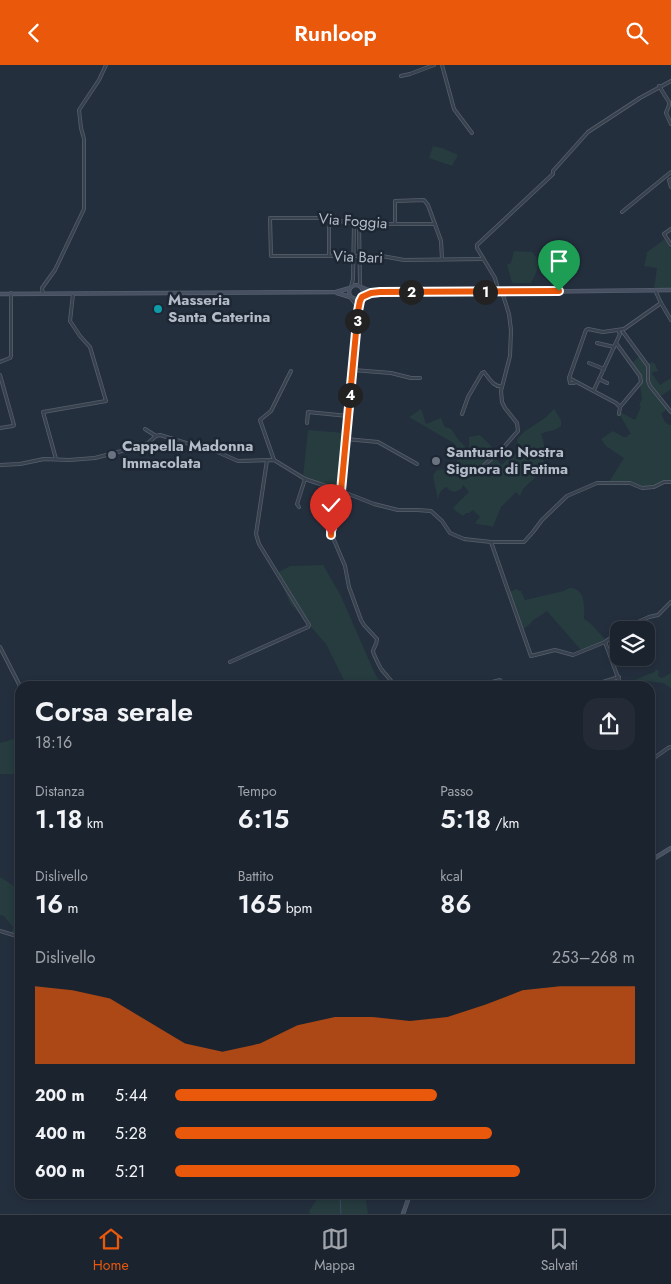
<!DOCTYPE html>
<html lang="it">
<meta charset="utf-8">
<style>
body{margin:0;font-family:Jost,sans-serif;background:#242b36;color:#f1f3f6;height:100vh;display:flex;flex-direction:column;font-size:19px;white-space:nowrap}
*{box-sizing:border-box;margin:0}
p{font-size:16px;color:#a0a4aa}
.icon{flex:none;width:28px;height:28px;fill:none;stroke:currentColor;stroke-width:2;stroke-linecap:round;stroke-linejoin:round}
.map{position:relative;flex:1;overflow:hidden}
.panel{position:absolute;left:15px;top:616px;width:640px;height:518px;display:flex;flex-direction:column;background:#1b232e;border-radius:15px;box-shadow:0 2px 8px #0003,0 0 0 1px #39404a}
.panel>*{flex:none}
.controls{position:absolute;left:610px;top:556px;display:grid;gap:10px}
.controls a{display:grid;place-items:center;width:45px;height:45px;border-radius:10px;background:#1b232e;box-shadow:0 2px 8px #0003,0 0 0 1px #39404a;font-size:25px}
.pin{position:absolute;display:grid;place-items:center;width:42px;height:42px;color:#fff;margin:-51px -21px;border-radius:50% 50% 50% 0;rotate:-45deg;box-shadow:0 0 5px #0007}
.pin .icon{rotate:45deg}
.km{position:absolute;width:25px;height:25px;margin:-12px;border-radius:50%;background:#222;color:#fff;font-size:14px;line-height:25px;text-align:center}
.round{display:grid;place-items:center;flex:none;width:52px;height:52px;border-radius:15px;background:#242b36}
.head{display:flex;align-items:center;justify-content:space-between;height:85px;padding:0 20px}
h1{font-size:28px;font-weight:600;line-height:38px}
.stats{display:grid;grid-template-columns:repeat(3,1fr);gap:8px;height:85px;padding:5px 20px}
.stats div{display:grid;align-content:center}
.stats b{font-size:25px;font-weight:600}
.stats small{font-size:14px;font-weight:400}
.stats p{font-size:14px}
.chart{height:140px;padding:10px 20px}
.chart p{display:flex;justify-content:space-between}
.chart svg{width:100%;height:90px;margin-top:5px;fill:#ea580c;opacity:.7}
ul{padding:0 20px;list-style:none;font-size:16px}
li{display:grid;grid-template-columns:80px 60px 1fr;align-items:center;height:38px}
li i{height:12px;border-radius:6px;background:#ea580c}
header{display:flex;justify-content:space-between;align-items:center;height:65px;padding:0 20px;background:#ea580c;color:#fff;font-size:22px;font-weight:600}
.tabs{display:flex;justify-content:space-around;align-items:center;height:70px;border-top:1px solid #39404a;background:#1b232e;font-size:14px;color:#a0a4aa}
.tabs a{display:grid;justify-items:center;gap:2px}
.tabs .on{color:#ea580c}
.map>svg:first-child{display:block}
</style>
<header><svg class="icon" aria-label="back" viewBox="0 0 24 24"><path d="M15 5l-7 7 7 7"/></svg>Runloop<svg class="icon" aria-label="search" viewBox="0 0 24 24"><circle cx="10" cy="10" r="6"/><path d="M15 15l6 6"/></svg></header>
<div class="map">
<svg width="671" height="1149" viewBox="0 0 671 1149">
<rect width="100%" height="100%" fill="#242f3e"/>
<!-- green -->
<g fill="#263c3f">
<polygon points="433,81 442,83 458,90 452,101 429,93"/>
<polygon points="665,174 671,184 671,224 654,224 657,203 644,201 647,189 646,188"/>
<path d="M 514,186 L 532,187 C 543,199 537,205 531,218 L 512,218 L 507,200 L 511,198 Z"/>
<polygon points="640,291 646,300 652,297 655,299 658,306 654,307 653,307 652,309 660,320 671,313 671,324 658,333 668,343 661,349 665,357 669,360 671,360 671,415 665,416 651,422 642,422 629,417 609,417 624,393 606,381 601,374 613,366 623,372 627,372 628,370 631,369 620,350 622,348 635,355 641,342 639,341 642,334 640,320 642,318 642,311 632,298"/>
<path d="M 421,344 L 426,359 L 441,353 L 445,362 C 453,363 453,367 457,373 C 460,377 465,381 469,385 L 469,372 L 480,370 C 487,377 495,382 494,392 L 502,400 L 511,390 L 512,391 L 518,387 L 517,374 L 525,366 L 545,353 L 554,344 L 561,355 L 561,361 C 556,366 549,365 541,369 C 544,375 543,380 546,385 L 541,392 L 547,401 L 523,424 L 520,431 L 516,427 L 501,442 L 493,462 C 485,459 482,461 475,458 L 480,452 L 473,445 L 469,448 L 466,448 L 463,451 L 457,447 L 453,443 L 469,427 L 463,420 L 461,424 L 455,427 L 449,425 L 447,422 C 441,424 439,428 438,435 L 433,410 L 437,405 C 441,404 446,405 450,403 C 460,400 458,387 455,379 L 409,352 Z"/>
<polygon points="308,365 345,368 341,426 303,412"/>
<polygon points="323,500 340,529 375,609 383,621 347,621 326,579 290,538 277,508 290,501"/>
<path d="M 569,523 C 585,522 585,542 584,554 L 589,557 L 604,573 L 605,575 L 602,577 L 581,585 L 547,546 L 532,556 L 531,558 L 523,564 L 515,547 L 509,527 L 517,524 L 519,526 L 521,526 L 525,535 L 564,526 Z"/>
<polygon points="656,604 659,606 658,611 662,613 671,608 671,623 663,618 647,616 637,621 624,621 625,619 654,607"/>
<polygon points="20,672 20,709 0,709 0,678"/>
<polygon points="0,812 17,823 20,822 20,870 11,868 13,862 4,851 0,850"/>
<polygon points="321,1129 365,1129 368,1149 310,1149 309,1146"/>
</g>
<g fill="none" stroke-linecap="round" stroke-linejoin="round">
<!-- stream -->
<polyline stroke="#394c67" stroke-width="1" points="340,1129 341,1149"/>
<!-- street casing -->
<g stroke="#565f6c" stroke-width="4">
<g id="street">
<polyline points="442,0 454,44 472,68"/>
<polyline points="401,11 410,9 434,0"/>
<polyline points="659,21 669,37 669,40 666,48 671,59"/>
<polyline points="671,114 669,115 671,122"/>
<polyline points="622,147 671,107"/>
<polyline points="329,154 329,191"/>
<polyline points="359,159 360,221"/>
<polyline points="395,159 395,136 424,135 428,140 441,176 442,194"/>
<polyline points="435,159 354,159 327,153 270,153 271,191 382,191 404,195 483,194"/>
<polyline points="671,164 664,169 671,180"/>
<polyline points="351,222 353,214 354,159"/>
<polyline points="499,227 495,213 477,183 477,180 553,109 553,106 588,67 640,33 671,16"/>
<polyline points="43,229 42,223 55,205 84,144 84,74 81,63 79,45 99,15 106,0"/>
<polyline points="351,233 357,241 358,245"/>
<path d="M 361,233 L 358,246 L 341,426 L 342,431 L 331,468 L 345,501 L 349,522 L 361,555 L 364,560 L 377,574 C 377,579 374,582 373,586 C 373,588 380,603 382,605 C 387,612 390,612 394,621"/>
<polyline points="661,238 671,255"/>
<polyline points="623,267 648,301 648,316 650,321 671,347"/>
<polyline points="597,278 614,282"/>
<polyline points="616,278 640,311 641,317 620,342 619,349"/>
<polyline points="0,297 10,293 11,291 11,228"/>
<polyline points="589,298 604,304"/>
<polyline points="353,305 391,308 411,313 420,313"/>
<polyline points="0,310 14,360 13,361 0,363"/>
<polyline points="569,313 586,265 588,264 603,267 624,264 661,238 655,225"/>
<polyline points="569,313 616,338 620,342"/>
<polyline points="569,313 570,318 574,318 576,317"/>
<polyline points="599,314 607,318"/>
<polyline points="594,325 620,269 618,265"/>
<path d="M 462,349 L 468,332 L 482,308 L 484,307 C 489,313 494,323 502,321"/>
<polyline points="307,358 308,347 348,351"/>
<polyline points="145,364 156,371"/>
<polyline points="346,374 378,377 417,399"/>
<polyline points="56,394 43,347 106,336 90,282 80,271 70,256 73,229"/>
<polyline points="274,395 260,355 271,346 291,306"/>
<polyline points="0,400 20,399 44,394 69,395 95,393 133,383 148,378 156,371 160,370 199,382 213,385 238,396 274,395 305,414 341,426 374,439 398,445 417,445 431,446 442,456 450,468 464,474 491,477 524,477 533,467 542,455 567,431 597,418 630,418 642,423 654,422 664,417 671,417"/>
<polyline points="480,404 503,383 518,366 517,358 505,343 502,337 501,326 510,291 511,265 509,249 502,227"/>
<polyline points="299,442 297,439 305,414"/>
<polyline points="491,477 531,591 555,585 573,590 605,577 619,567"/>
<polyline points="621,565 649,552 658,550 671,537"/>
<polyline points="605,577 621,621"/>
<polyline points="0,582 20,621"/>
<polyline points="230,597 308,562 309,560 259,479 256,469 267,395"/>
<polyline points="477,621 500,615 504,621"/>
<polyline points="590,621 619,612"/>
<polyline points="650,696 668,683 671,682"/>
<polyline points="0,866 20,872"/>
</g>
</g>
<!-- secondary casing -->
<g stroke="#565f6c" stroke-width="4.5">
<g id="secondary">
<circle cx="356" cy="227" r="7"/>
<polyline points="361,222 368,225 374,226"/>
<polyline points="337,228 350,232"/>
<polyline points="0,229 336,227 350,223"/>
<polyline points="362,232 371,228 380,227 499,227 671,225"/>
<polyline points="650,796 671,783"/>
<polyline points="403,1149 410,1129"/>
</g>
</g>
<!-- street -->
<use href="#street" stroke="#38414e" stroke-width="2.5"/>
<!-- secondary -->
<use href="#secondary" stroke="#465061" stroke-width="3"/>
</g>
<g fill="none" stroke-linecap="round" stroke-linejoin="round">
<!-- route casing -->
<g stroke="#fff" stroke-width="10">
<polyline id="route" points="331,470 331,466 342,430 341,426 358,246 360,236 362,232 371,228 380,227 559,226"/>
</g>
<!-- route -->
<use href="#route" stroke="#ea580c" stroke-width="6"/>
</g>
<!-- markers -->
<circle fill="#0f9aa8" stroke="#1d2633" stroke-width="2" cx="158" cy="244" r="5"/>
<g fill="#6b7280" stroke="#1d2633" stroke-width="2">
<circle cx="112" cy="390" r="5"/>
<circle cx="436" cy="396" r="5"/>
</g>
<g text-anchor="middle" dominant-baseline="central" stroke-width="5" stroke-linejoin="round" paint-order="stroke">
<!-- street labels -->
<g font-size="15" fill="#b4bcc9" stroke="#1d2633">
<text transform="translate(353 156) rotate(4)">Via Foggia</text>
<text transform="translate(358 192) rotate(2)">Via Bari</text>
</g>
<!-- poi labels -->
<g font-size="15" font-weight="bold" fill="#b4bcc9" stroke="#1d2633" text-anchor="start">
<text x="168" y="235">Masseria<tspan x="168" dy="17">Santa Caterina</tspan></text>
<text x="122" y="381">Cappella Madonna<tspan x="122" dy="17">Immacolata</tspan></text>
<text x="446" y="387">Santuario Nostra<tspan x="446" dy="17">Signora di Fatima</tspan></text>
</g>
</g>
</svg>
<div class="controls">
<a><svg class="icon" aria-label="layers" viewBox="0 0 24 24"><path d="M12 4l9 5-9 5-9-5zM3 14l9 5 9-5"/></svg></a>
</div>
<div class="pin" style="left:559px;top:226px;background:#1e9e55"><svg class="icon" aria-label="arrive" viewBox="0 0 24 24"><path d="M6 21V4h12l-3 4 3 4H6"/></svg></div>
<div class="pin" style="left:331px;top:470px;background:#d93025"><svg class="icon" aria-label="check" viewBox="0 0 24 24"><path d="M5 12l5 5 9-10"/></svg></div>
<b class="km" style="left:485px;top:227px">1</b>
<b class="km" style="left:411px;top:227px">2</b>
<b class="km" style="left:357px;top:256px">3</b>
<b class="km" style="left:350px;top:330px">4</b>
<section class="panel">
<div class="head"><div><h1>Corsa serale</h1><p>18:16</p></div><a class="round"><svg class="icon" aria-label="share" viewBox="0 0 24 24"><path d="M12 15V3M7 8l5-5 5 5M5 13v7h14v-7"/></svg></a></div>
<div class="stats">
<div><p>Distanza</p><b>1.18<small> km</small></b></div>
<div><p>Tempo</p><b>6:15</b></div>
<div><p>Passo</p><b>5:18<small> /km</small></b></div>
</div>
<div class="stats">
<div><p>Dislivello</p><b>16<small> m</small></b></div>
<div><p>Battito</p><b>165<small> bpm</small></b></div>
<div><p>kcal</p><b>86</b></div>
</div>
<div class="chart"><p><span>Dislivello</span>253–268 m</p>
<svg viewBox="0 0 160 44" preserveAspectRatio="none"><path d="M0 44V6L10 8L20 12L30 23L40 34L50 38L60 34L70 25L80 21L90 21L100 23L110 21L120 15L130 8L140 6L150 6L160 6V44z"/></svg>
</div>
<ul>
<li><b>200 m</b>5:44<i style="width:57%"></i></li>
<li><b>400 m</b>5:28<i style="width:69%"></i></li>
<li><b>600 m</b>5:21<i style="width:75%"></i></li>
</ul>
</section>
</div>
<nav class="tabs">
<a class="on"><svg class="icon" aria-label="home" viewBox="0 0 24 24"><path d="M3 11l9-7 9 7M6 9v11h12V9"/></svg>Home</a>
<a><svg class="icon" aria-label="map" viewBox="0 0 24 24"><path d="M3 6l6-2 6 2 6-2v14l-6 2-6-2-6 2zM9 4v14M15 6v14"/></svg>Mappa</a>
<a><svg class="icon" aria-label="saved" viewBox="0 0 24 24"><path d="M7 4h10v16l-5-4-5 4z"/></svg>Salvati</a>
</nav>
